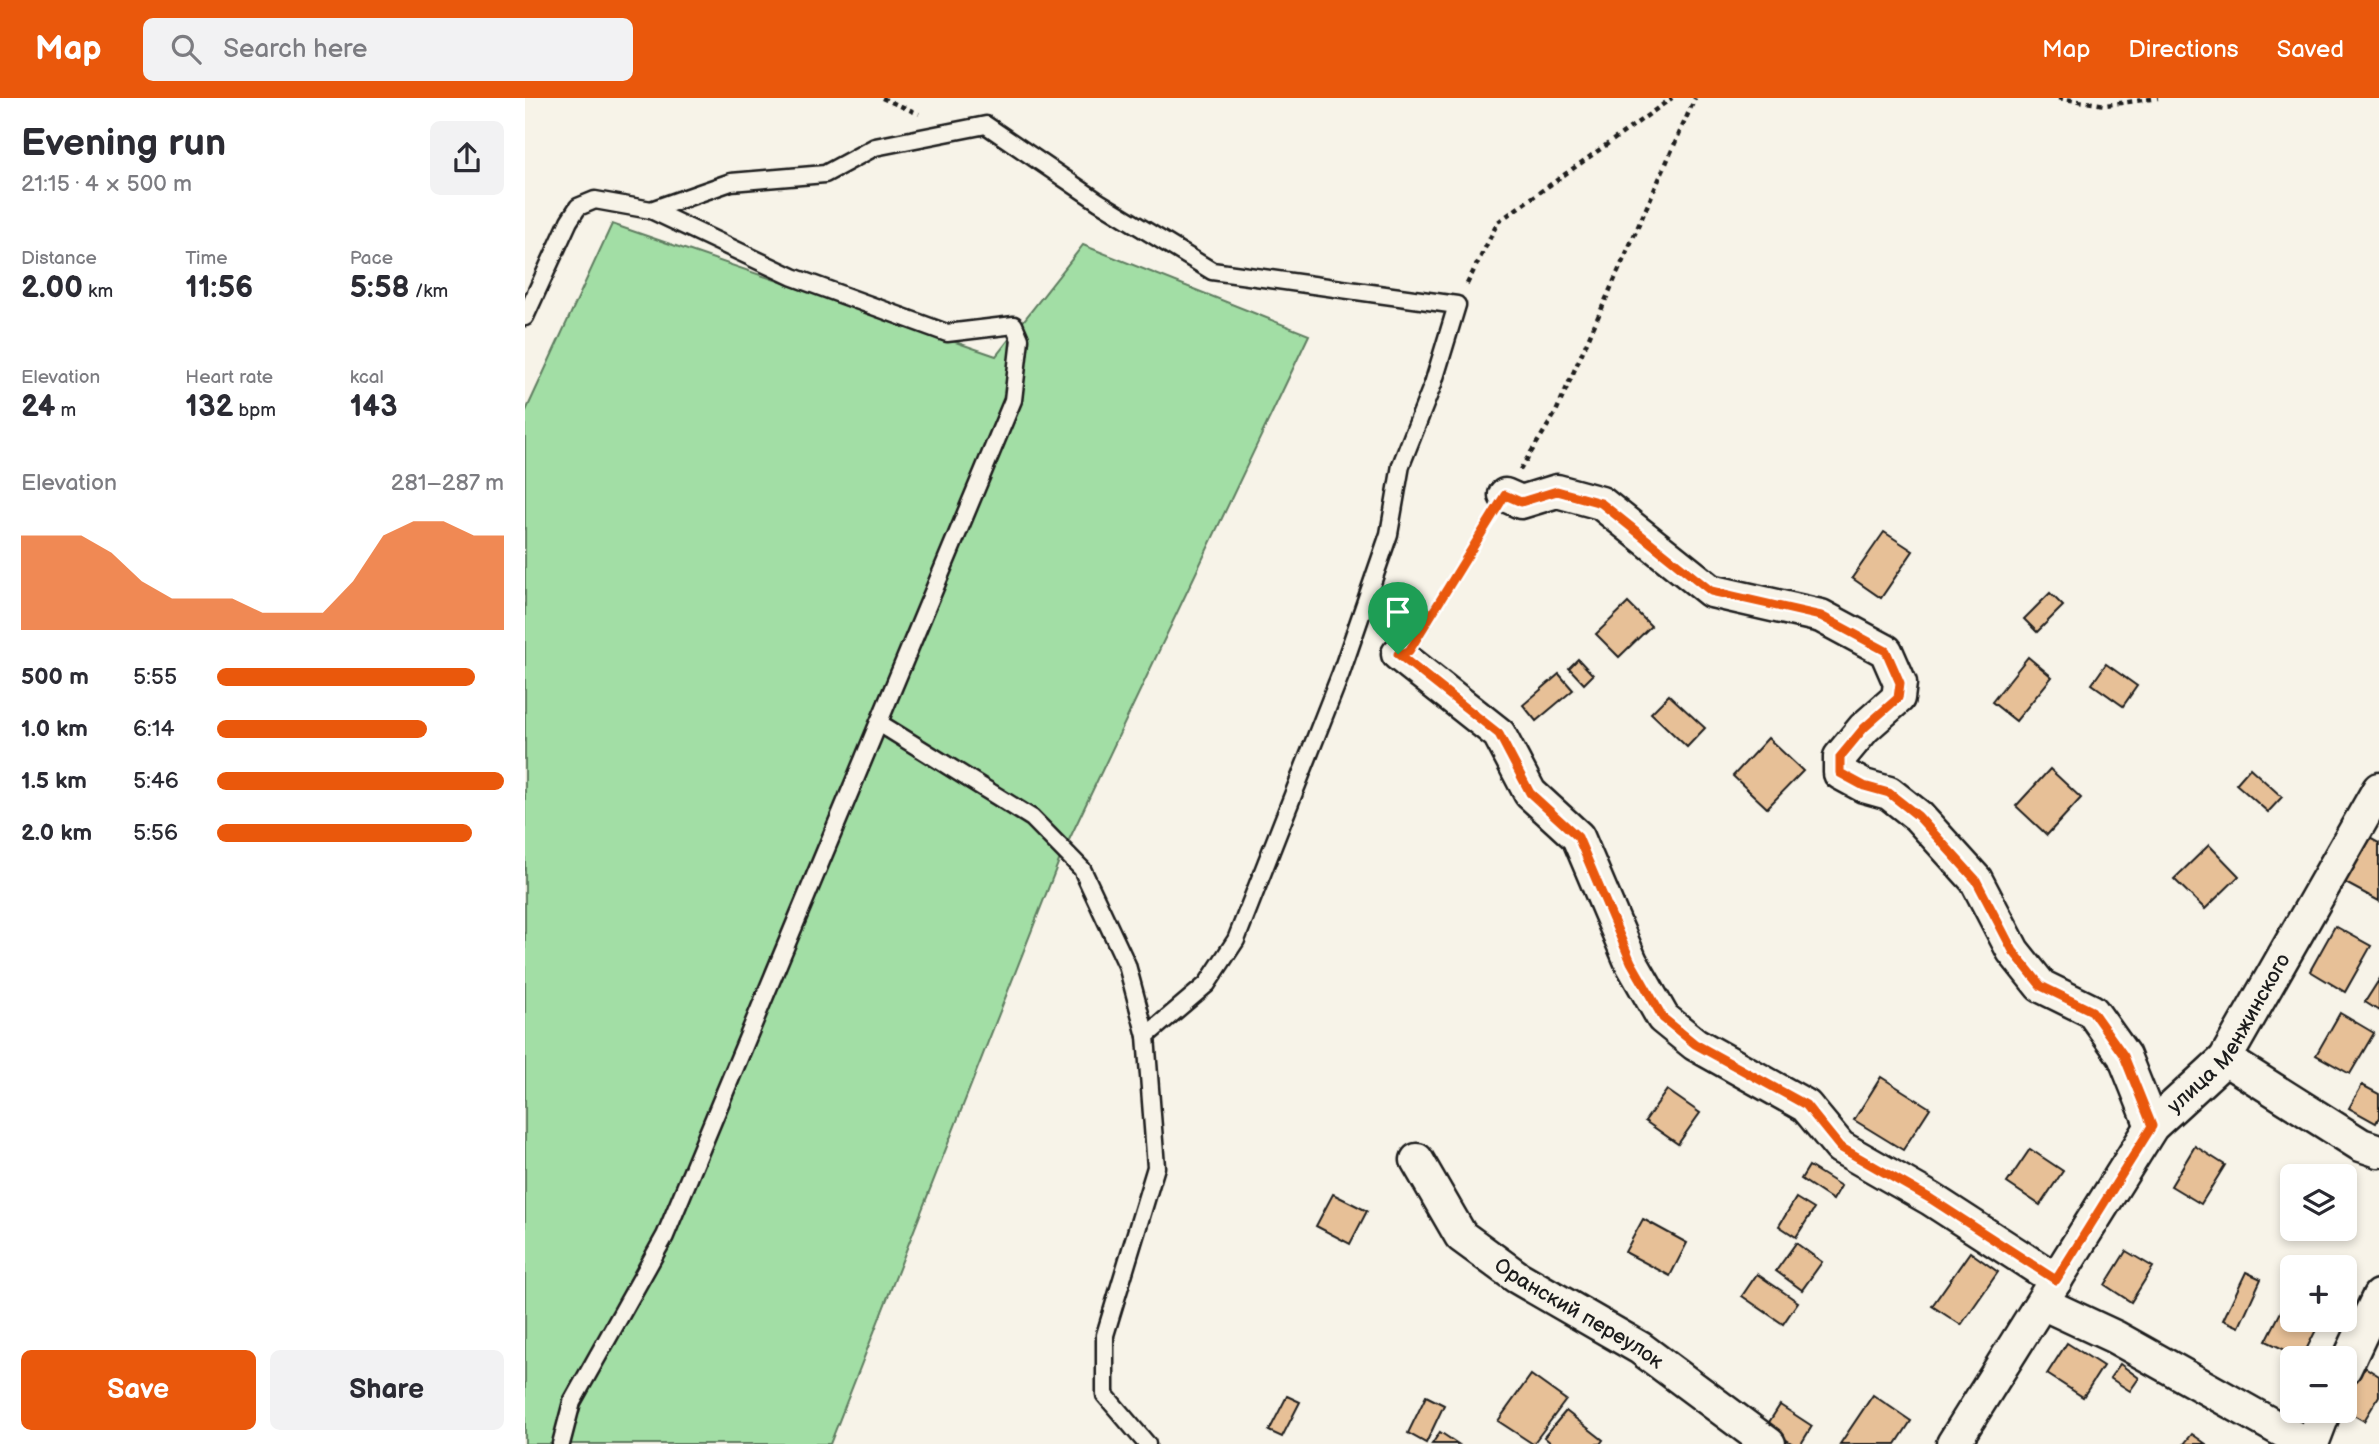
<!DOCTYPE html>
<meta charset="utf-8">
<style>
body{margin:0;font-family:"Balsamiq Sans",sans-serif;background:#f2f2f3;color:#2b2b33;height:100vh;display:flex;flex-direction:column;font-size:26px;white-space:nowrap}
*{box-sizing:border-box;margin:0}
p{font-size:23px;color:#7c7c81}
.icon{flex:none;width:38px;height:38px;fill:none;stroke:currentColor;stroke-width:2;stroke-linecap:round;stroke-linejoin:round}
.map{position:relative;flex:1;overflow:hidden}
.side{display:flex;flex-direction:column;background:#fff;width:525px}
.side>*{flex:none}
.buttons{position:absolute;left:1755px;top:1066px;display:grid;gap:14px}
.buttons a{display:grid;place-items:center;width:77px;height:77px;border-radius:10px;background:#fff;box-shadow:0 4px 10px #0003;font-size:35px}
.pin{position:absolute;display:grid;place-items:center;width:60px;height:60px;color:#fff;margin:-72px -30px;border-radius:50% 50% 50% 0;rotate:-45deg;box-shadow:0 0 7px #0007}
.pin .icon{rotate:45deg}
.round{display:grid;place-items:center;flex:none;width:74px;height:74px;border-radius:10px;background:#f2f2f3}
.summary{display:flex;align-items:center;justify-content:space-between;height:119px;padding:0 21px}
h1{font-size:38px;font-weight:600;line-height:52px}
.stats{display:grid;grid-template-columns:repeat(3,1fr);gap:10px;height:119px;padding:7px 21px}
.stats div{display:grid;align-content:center}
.stats b{font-size:30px;font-weight:600}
.stats small{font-size:19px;font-weight:400}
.stats p{font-size:19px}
.chart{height:196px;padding:14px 21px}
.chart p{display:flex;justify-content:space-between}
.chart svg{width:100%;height:126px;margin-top:7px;fill:#ea580c;opacity:.7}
.button{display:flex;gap:14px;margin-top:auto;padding:14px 21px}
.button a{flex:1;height:80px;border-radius:10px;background:#ea580c;color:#fff;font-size:28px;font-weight:600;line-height:80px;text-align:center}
.button a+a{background:#f2f2f3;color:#2b2b33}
ul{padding:0 21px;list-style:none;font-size:23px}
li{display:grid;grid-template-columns:112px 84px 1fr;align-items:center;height:52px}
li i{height:18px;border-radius:9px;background:#ea580c}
header{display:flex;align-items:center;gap:42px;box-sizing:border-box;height:98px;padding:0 35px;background:#ea580c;color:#fff}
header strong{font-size:33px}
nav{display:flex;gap:38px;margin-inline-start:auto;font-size:24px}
.search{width:490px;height:63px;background:#f2f2f3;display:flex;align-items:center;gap:18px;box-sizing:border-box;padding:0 24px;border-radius:10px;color:#7c7c81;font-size:26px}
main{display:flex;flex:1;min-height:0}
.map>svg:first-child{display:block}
</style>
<header>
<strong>Map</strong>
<div class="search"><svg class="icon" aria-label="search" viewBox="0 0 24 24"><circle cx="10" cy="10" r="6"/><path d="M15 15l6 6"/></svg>Search here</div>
<nav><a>Map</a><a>Directions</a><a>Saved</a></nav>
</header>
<main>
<section class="side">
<div class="summary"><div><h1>Evening run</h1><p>21:15 · 4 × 500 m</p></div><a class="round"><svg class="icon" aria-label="share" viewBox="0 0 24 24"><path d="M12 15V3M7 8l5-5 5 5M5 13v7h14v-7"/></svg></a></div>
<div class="stats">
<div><p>Distance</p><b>2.00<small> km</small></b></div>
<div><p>Time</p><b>11:56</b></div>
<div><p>Pace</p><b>5:58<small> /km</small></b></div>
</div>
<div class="stats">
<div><p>Elevation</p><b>24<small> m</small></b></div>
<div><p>Heart rate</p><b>132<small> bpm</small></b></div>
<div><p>kcal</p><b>143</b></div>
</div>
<div class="chart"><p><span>Elevation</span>281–287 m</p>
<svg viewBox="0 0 160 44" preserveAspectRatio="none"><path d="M0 44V11L10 11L20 11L30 17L40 27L50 33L60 33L70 33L80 38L90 38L100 38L110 27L120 11L130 6L140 6L150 11L160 11V44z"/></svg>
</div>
<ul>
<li><b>500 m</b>5:55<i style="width:90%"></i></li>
<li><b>1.0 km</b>6:14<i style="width:73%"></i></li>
<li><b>1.5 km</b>5:46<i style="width:100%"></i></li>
<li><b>2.0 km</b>5:56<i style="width:89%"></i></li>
</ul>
<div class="button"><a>Save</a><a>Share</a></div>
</section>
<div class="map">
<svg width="1854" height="1346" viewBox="0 0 1854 1346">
<rect width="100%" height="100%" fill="#f7f3e8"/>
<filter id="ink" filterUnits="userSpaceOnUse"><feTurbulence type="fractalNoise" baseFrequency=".0143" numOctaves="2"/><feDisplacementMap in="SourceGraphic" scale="14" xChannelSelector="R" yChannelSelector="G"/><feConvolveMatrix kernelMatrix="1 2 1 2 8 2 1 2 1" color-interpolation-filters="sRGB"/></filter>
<g filter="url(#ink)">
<!-- green -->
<polygon fill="#a2dea5" stroke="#5f7d60" stroke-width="2" points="87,126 471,258 558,147 784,237 534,763 305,1346 0,1346 0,315"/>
<!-- building -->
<g fill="#e7c097" stroke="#1c1c1c" stroke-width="2">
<polygon points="1359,434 1388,453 1356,500 1327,480"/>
<polygon points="1525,495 1538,508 1512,534 1499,521"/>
<polygon points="1103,505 1126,528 1094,559 1071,536"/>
<polygon points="1503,559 1527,579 1491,623 1467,604"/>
<polygon points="1053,561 1068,577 1059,586 1044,570"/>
<polygon points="1581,566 1612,588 1598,608 1567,586"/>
<polygon points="1034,576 1048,592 1011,623 998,607"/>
<polygon points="1144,597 1180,630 1162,649 1126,615"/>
<polygon points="1243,640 1278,673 1242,710 1208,678"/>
<polygon points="1725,670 1757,699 1743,714 1711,686"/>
<polygon points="1525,671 1556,700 1522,737 1491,708"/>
<polygon points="1839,737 1854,745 1854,803 1815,782"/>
<polygon points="1684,747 1714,778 1680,811 1649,781"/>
<polygon points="1810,828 1846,848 1820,894 1785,873"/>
<polygon points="1854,882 1854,913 1840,904"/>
<polygon points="1815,915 1849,935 1825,976 1791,957"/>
<polygon points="1356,979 1405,1010 1378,1052 1329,1022"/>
<polygon points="1837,987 1854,996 1854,1019 1851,1025 1824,1010"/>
<polygon points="1142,992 1175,1015 1153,1046 1120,1023"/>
<polygon points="1670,1048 1700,1067 1676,1106 1646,1088"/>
<polygon points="1505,1051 1538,1073 1515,1107 1482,1085"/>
<polygon points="1284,1068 1316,1088 1308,1102 1276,1081"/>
<polygon points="808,1096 842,1113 825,1146 791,1128"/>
<polygon points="1271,1100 1289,1111 1271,1139 1254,1128"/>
<polygon points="1118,1121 1162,1145 1145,1178 1100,1154"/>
<polygon points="1271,1145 1297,1164 1277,1192 1251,1173"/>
<polygon points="1601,1153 1628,1169 1606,1204 1580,1187"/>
<polygon points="1445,1154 1473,1174 1436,1227 1407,1208"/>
<polygon points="1721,1174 1736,1181 1714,1229 1698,1222"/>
<polygon points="1232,1176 1273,1204 1258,1226 1217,1198"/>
<polygon points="1766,1194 1768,1195 1768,1222 1796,1222 1777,1260 1741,1243"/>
<polygon points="1542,1245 1578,1268 1558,1299 1522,1276"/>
<polygon points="1595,1266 1614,1280 1605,1293 1585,1280"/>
<polygon points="1835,1266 1854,1278 1854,1298 1839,1323 1820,1312 1820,1292"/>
<polygon points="1006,1277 1041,1302 1008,1346 973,1323"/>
<polygon points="1348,1297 1386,1323 1371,1346 1315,1346"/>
<polygon points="762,1298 775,1304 757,1339 744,1333"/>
<polygon points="901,1298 919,1307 901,1345 883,1335"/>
<polygon points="1255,1307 1287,1328 1276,1346 1268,1346 1241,1329"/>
<polygon points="1041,1313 1078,1342 1075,1346 1027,1346 1019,1339"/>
<polygon points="915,1334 933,1346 907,1346"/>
<polygon points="1667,1336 1681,1346 1659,1346"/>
</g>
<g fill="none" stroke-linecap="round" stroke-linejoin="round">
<!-- lane casing -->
<g stroke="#1c1c1c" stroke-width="21">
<g id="lane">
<polyline points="0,219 44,123 53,109 70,102 126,112 206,84 300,76 350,49 461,27 574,104 687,173 932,207 908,286 876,367 864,436 816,575 711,842 682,886 621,938 631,1069 580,1237 580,1297 622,1346"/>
<polyline points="354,625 507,720 557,771 602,867 621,938"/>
<polyline points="36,1346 47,1304 140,1138 488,302 495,241 489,227 422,235 268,179 126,112"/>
</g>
</g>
<!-- street casing -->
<g stroke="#1c1c1c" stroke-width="37">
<g id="street">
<polyline points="980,397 996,404 1032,393 1076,405 1186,493 1296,518 1361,553 1375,585 1373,600 1339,630 1315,659 1315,675 1339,688 1364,695 1393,718 1451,782 1488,853 1516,888 1567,913 1599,958 1627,1028"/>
<polyline points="873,556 974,636 1005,695 1053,739 1106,864 1138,920 1170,946 1281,1008 1315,1049 1406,1101 1531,1182"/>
<polyline points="1700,961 1836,1047 1854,1053"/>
<path id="s1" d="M 892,1062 L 936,1138 L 992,1179 L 1115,1250 L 1244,1346"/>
<polyline points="1517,1205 1590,1239 1781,1346"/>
<polyline points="1820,1270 1854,1198"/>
<path id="s2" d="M 1428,1346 L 1627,1028 L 1700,961 L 1854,691"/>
<polyline points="1787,1346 1800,1312"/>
</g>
</g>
<!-- path -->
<g stroke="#1c1c1c" stroke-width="4.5" stroke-dasharray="5 5" stroke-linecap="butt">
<polyline points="357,0 394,16"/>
<polyline points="1533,0 1581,7 1633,0"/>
<polyline points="942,186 973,124 1147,0"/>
<polyline points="995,372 1030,316 1170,0"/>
<polyline points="895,536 965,421"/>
</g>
<!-- lane -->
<use href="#lane" stroke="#f7f3e8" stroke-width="16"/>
<!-- street -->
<use href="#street" stroke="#f7f3e8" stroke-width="32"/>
</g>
</g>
<g fill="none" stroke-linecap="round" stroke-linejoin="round" filter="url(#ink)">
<!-- route casing -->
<g stroke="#fff" stroke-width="14">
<polygon id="route" points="1032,393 1076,405 1186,493 1296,518 1361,553 1375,585 1373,600 1339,630 1315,659 1315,675 1339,688 1364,695 1393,718 1451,782 1488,853 1516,888 1567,913 1599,958 1627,1028 1531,1182 1406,1101 1315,1049 1281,1007 1170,946 1138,920 1106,864 1053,739 1005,695 974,636 873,556 884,553 980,397 996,404"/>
</g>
<!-- route -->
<use href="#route" stroke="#ea580c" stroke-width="9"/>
</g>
<g text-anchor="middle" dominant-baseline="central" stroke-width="6" stroke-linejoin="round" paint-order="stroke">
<!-- street labels -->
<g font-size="21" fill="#1c1c1c" stroke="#f7f3e8">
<text stroke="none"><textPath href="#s2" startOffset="497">улица Менжинского</textPath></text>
<text stroke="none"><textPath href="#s1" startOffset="229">Оранский переулок</textPath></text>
</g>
</g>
</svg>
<div class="buttons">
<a><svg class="icon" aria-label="layers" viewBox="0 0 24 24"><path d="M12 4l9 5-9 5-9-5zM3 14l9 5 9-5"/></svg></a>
<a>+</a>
<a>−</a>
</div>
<div class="pin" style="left:873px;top:556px;background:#1e9e55"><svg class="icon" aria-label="arrive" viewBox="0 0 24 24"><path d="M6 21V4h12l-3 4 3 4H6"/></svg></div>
</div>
</main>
